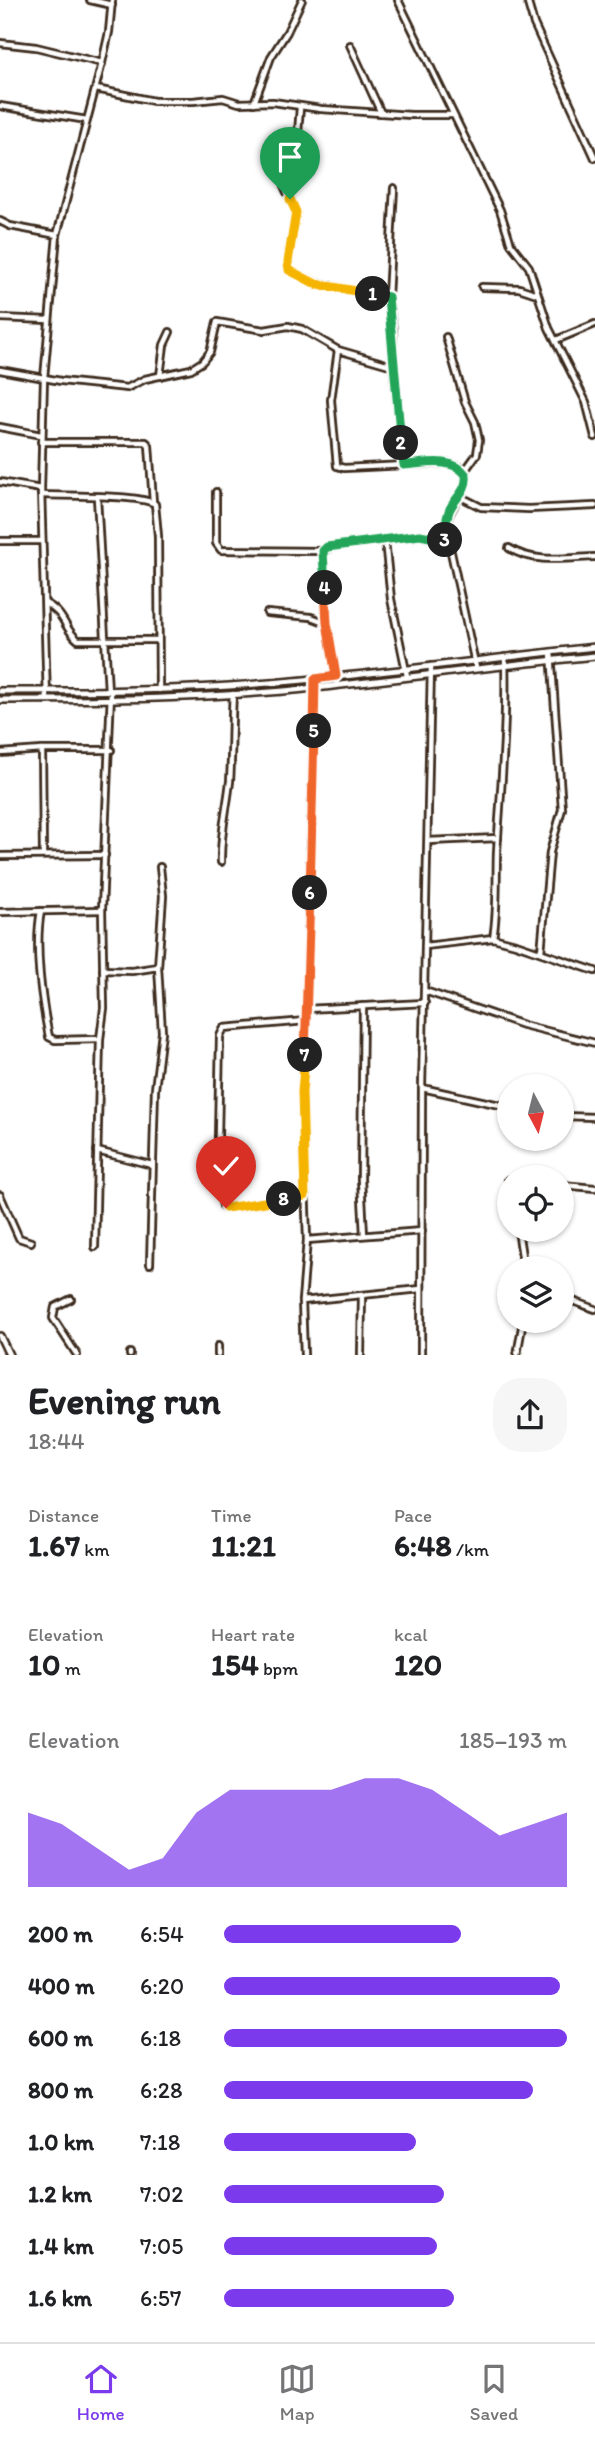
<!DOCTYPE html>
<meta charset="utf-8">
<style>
body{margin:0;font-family:Itim,sans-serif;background:#f6f6f6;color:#202124;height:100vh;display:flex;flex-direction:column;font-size:26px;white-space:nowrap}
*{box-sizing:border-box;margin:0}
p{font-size:23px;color:#757577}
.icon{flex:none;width:38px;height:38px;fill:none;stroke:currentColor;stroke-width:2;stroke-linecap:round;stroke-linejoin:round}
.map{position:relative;height:1355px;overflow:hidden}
.panel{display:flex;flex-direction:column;background:#fff;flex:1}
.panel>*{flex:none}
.needle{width:46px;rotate:173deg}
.buttons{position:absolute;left:497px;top:1074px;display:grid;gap:14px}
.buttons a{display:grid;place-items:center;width:77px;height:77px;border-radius:50%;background:#fff;box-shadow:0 2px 5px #0004;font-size:35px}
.pin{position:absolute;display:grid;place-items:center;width:60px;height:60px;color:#fff;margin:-72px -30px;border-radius:50% 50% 50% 0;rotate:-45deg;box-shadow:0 0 7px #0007}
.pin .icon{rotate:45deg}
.km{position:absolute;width:35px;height:35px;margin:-18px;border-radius:50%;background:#222;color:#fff;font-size:19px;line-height:35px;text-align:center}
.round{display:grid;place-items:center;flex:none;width:74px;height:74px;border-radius:28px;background:#f6f6f6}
.summary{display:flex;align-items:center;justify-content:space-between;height:119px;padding:0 28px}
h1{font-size:38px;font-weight:800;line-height:52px}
.metrics{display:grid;grid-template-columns:repeat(3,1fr);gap:10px;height:119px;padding:7px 28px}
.metrics div{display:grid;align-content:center}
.metrics b{font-size:30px;font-weight:800}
.metrics small{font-size:19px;font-weight:400}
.metrics p{font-size:19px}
.chart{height:196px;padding:14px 28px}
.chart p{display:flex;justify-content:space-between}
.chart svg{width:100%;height:126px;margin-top:7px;fill:#7c3aed;opacity:.7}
ul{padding:0 28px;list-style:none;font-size:23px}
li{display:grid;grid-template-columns:112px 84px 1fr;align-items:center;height:52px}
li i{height:18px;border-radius:9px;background:#7c3aed}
.tab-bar{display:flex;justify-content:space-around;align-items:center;height:98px;border-top:2px solid #e0e0e0;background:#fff;font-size:19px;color:#757577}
.tab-bar a{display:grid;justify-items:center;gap:4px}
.tab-bar .active{color:#7c3aed}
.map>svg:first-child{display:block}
</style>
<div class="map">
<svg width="595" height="1355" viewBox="0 0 595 1355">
<rect width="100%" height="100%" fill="#fff"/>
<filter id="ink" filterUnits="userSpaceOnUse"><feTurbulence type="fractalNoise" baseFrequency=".0143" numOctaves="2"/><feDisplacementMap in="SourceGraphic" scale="14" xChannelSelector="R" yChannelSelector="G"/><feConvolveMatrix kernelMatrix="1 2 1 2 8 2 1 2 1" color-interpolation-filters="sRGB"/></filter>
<g filter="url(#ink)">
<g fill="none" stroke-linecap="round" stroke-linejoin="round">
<!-- minor casing -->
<g stroke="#3b2a1e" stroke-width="10">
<g id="minor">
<polyline points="90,0 112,5"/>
<polyline points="398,0 500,210 511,244 529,267 549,328 586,402 595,437"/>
<polyline points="527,0 534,24 595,158"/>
<polyline points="0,43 36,47 102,63"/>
<polyline points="350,45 381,113"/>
<polyline points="96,89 154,101 193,101 223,98 239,103 273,102 321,109 411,115 452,115"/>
<polyline points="254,103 271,57 287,32 302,0"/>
<polyline points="0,106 87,120"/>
<polyline points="300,107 296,159 285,188 296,212 288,262 289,270 316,283 388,297"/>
<polyline points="394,188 388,297 393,330 393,366 404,465"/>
<polyline points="0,221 10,226 57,235"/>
<polyline points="482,287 519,288 537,294"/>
<polyline points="0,318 49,320"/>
<polyline points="446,337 465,402 475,422 479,440 477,454 464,472"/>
<polyline points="556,340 595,324"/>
<path d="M 338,350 L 331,400 L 337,466 L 344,468 L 448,463 L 460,467 L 466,475 C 468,493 447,507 446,529 L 476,668"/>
<polyline points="0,370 61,381 127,388 145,379 191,369 202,362 210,352 217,322 264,330 288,326 302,329 338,350 393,366"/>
<polyline points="160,376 164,345 170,332"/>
<polyline points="0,427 41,435"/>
<polyline points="41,442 146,442 149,445 153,502"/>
<polyline points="0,482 41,489"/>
<polyline points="216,492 216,543 221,550 323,551"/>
<path d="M 41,495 C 63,496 141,494 155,504 L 158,536 L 159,690"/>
<polyline points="459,496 481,507 529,509 595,506"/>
<polyline points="97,497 108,691"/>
<polyline points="385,540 391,599 407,676"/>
<polyline points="0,541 42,541"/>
<path d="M 509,548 C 533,564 567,558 595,557"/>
<path d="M 45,603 C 66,614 63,628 78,640 L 158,640"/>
<polyline points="267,613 311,617 327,623"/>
<polyline points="337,684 327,623 323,551 334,546 420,535 447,541"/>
<polyline points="47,700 41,489 44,378 57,235 102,63 109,32 112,0"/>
<polyline points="42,750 43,854"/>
<polyline points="0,753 42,750 111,750"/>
<polyline points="428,841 498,838"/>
<polyline points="0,856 105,855"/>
<path d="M 221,862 C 220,834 227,809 230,781 C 232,752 231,723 233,694"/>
<path d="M 41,911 C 34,947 42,1002 49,1037 L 55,1040 L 100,1039"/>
<polyline points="0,912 102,910"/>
<path d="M 493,938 C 498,910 496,881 497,852 C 501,787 507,722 505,657"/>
<polyline points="425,946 493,938 516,944 595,971"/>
<polyline points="541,952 550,852 562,809 551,652"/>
<polyline points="103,970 132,971 158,967"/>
<polyline points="425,991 523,1025 595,1043"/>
<polyline points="363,1006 361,1179 364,1235"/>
<polyline points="306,1009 425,1003"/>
<polyline points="306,1021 315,679"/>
<polyline points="422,1088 509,1107"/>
<polyline points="562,1116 595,1117"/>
<polyline points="97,1151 152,1165"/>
<polyline points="508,1180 509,1180"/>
<polyline points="562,1185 595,1188"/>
<polyline points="0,1195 19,1238 31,1242"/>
<polyline points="518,1230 524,1269"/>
<polyline points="307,1240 422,1231"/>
<polyline points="95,1247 100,1039 104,1008 102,910 111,692"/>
<polyline points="150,1264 155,1089 162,1032 158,967 163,896 160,867"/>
<polyline points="562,1297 595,1309"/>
<polyline points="71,1299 55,1307 53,1318 77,1355"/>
<polyline points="302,1301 421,1289"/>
<polyline points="218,1346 218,1355"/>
<polyline points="130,1353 130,1355"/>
<polyline points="304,1355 302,1301 307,1240 302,1092 306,1021 224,1028 220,1036 218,1136 220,1186 223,1206 236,1207 305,1196"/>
<polyline points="361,1355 362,1295"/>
<polyline points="421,1355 422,1088 431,666"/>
<polyline points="517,1355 523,1321"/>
</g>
</g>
<!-- tertiary casing -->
<g stroke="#3b2a1e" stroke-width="10">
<g id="tertiary">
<path d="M 0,691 C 77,691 153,691 229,686 C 352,678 473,660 595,647"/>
<path d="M 0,700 C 105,700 210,699 314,688 C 408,678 501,665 595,656"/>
<polyline points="0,1336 9,1355"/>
</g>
</g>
<!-- minor -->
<use href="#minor" stroke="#fff" stroke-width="4.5"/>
<!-- tertiary -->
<use href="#tertiary" stroke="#fff" stroke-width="5"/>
</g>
</g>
<g fill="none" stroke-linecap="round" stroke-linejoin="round" filter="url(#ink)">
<!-- split-1 casing -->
<g stroke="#fff" stroke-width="14">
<polyline id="split-1" points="290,199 296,212 288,262 289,270 316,284 373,294"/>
</g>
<!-- split-2 casing -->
<g stroke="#fff" stroke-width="14">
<polyline id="split-2" points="373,294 388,297 401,443"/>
</g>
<!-- split-3 casing -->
<g stroke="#fff" stroke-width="14">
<path id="split-3" d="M 401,443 L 404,465 C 424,464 453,456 466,475 C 468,491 454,498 449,511 C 445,521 446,531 447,541 L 445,540"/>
</g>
<!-- split-4 casing -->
<g stroke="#fff" stroke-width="14">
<polyline id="split-4" points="325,588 323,551 327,547 420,535 445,540"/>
</g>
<!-- split-5 casing -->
<g stroke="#fff" stroke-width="14">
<polyline id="split-5" points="314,731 315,679 336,676 327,623 325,588"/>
</g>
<!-- split-6 casing -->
<g stroke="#fff" stroke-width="14">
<polyline id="split-6" points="310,893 314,731"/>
</g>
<!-- split-7 casing -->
<g stroke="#fff" stroke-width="14">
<polyline id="split-7" points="305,1055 310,893"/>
</g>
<!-- split-8 casing -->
<g stroke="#fff" stroke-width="14">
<polyline id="split-8" points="284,1199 305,1196 302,1092 305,1055"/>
</g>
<!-- split-9 casing -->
<g stroke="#fff" stroke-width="14">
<polyline id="split-9" points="226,1208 284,1199"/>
</g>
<!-- split-1 -->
<use href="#split-1" stroke="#f5b400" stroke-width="9"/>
<!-- split-2 -->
<use href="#split-2" stroke="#22a559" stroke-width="9"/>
<!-- split-3 -->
<use href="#split-3" stroke="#22a559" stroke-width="9"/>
<!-- split-4 -->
<use href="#split-4" stroke="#22a559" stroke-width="9"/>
<!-- split-5 -->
<use href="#split-5" stroke="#f0652b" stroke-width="9"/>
<!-- split-6 -->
<use href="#split-6" stroke="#f0652b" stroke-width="9"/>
<!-- split-7 -->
<use href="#split-7" stroke="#f0652b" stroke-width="9"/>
<!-- split-8 -->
<use href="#split-8" stroke="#f5b400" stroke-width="9"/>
<!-- split-9 -->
<use href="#split-9" stroke="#f5b400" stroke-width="9"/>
</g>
</svg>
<div class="buttons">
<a><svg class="needle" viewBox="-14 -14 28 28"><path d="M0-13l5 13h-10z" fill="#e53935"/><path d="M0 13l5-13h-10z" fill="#757577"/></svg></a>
<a><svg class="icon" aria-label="locate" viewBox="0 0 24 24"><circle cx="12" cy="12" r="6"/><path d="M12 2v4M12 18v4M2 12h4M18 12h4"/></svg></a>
<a><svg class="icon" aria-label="layers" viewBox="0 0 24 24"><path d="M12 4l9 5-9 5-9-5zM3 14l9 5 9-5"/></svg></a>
</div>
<div class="pin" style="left:290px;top:199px;background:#1e9e55"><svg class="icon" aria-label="arrive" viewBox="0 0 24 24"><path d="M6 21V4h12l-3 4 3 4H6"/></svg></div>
<div class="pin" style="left:226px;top:1208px;background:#d93025"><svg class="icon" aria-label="check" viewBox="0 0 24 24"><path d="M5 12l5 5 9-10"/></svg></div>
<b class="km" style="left:373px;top:294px">1</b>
<b class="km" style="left:401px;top:443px">2</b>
<b class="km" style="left:445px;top:540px">3</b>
<b class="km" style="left:325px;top:588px">4</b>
<b class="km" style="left:314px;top:731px">5</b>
<b class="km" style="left:310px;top:893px">6</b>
<b class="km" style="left:305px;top:1055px">7</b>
<b class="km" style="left:284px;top:1199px">8</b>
</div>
<section class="panel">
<div class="summary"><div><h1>Evening run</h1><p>18:44</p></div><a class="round"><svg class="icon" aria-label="share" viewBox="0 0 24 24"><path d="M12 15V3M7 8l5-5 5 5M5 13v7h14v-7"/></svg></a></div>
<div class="metrics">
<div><p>Distance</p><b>1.67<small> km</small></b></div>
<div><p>Time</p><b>11:21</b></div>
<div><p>Pace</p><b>6:48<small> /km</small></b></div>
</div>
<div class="metrics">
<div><p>Elevation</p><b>10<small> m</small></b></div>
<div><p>Heart rate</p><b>154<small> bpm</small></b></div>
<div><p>kcal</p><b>120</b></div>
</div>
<div class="chart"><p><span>Elevation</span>185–193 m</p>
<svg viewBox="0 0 160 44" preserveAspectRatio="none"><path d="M0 44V18L10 22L20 30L30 38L40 34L50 18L60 10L70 10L80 10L90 10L100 6L110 6L120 10L130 18L140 26L150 22L160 18V44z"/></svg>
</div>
<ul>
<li><b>200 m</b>6:54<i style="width:69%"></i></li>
<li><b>400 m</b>6:20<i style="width:98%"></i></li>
<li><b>600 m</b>6:18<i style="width:100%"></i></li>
<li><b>800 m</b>6:28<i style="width:90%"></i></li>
<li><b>1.0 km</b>7:18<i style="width:56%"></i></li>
<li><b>1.2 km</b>7:02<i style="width:64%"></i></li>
<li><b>1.4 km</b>7:05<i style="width:62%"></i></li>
<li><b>1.6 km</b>6:57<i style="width:67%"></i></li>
</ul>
</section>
<nav class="tab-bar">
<a class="active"><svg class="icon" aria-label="home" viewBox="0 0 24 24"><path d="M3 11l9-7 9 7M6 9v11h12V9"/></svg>Home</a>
<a><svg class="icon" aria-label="map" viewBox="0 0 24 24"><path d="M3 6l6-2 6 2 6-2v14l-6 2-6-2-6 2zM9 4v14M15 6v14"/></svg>Map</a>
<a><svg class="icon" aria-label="saved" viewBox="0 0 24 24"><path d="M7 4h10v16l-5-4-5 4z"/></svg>Saved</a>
</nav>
